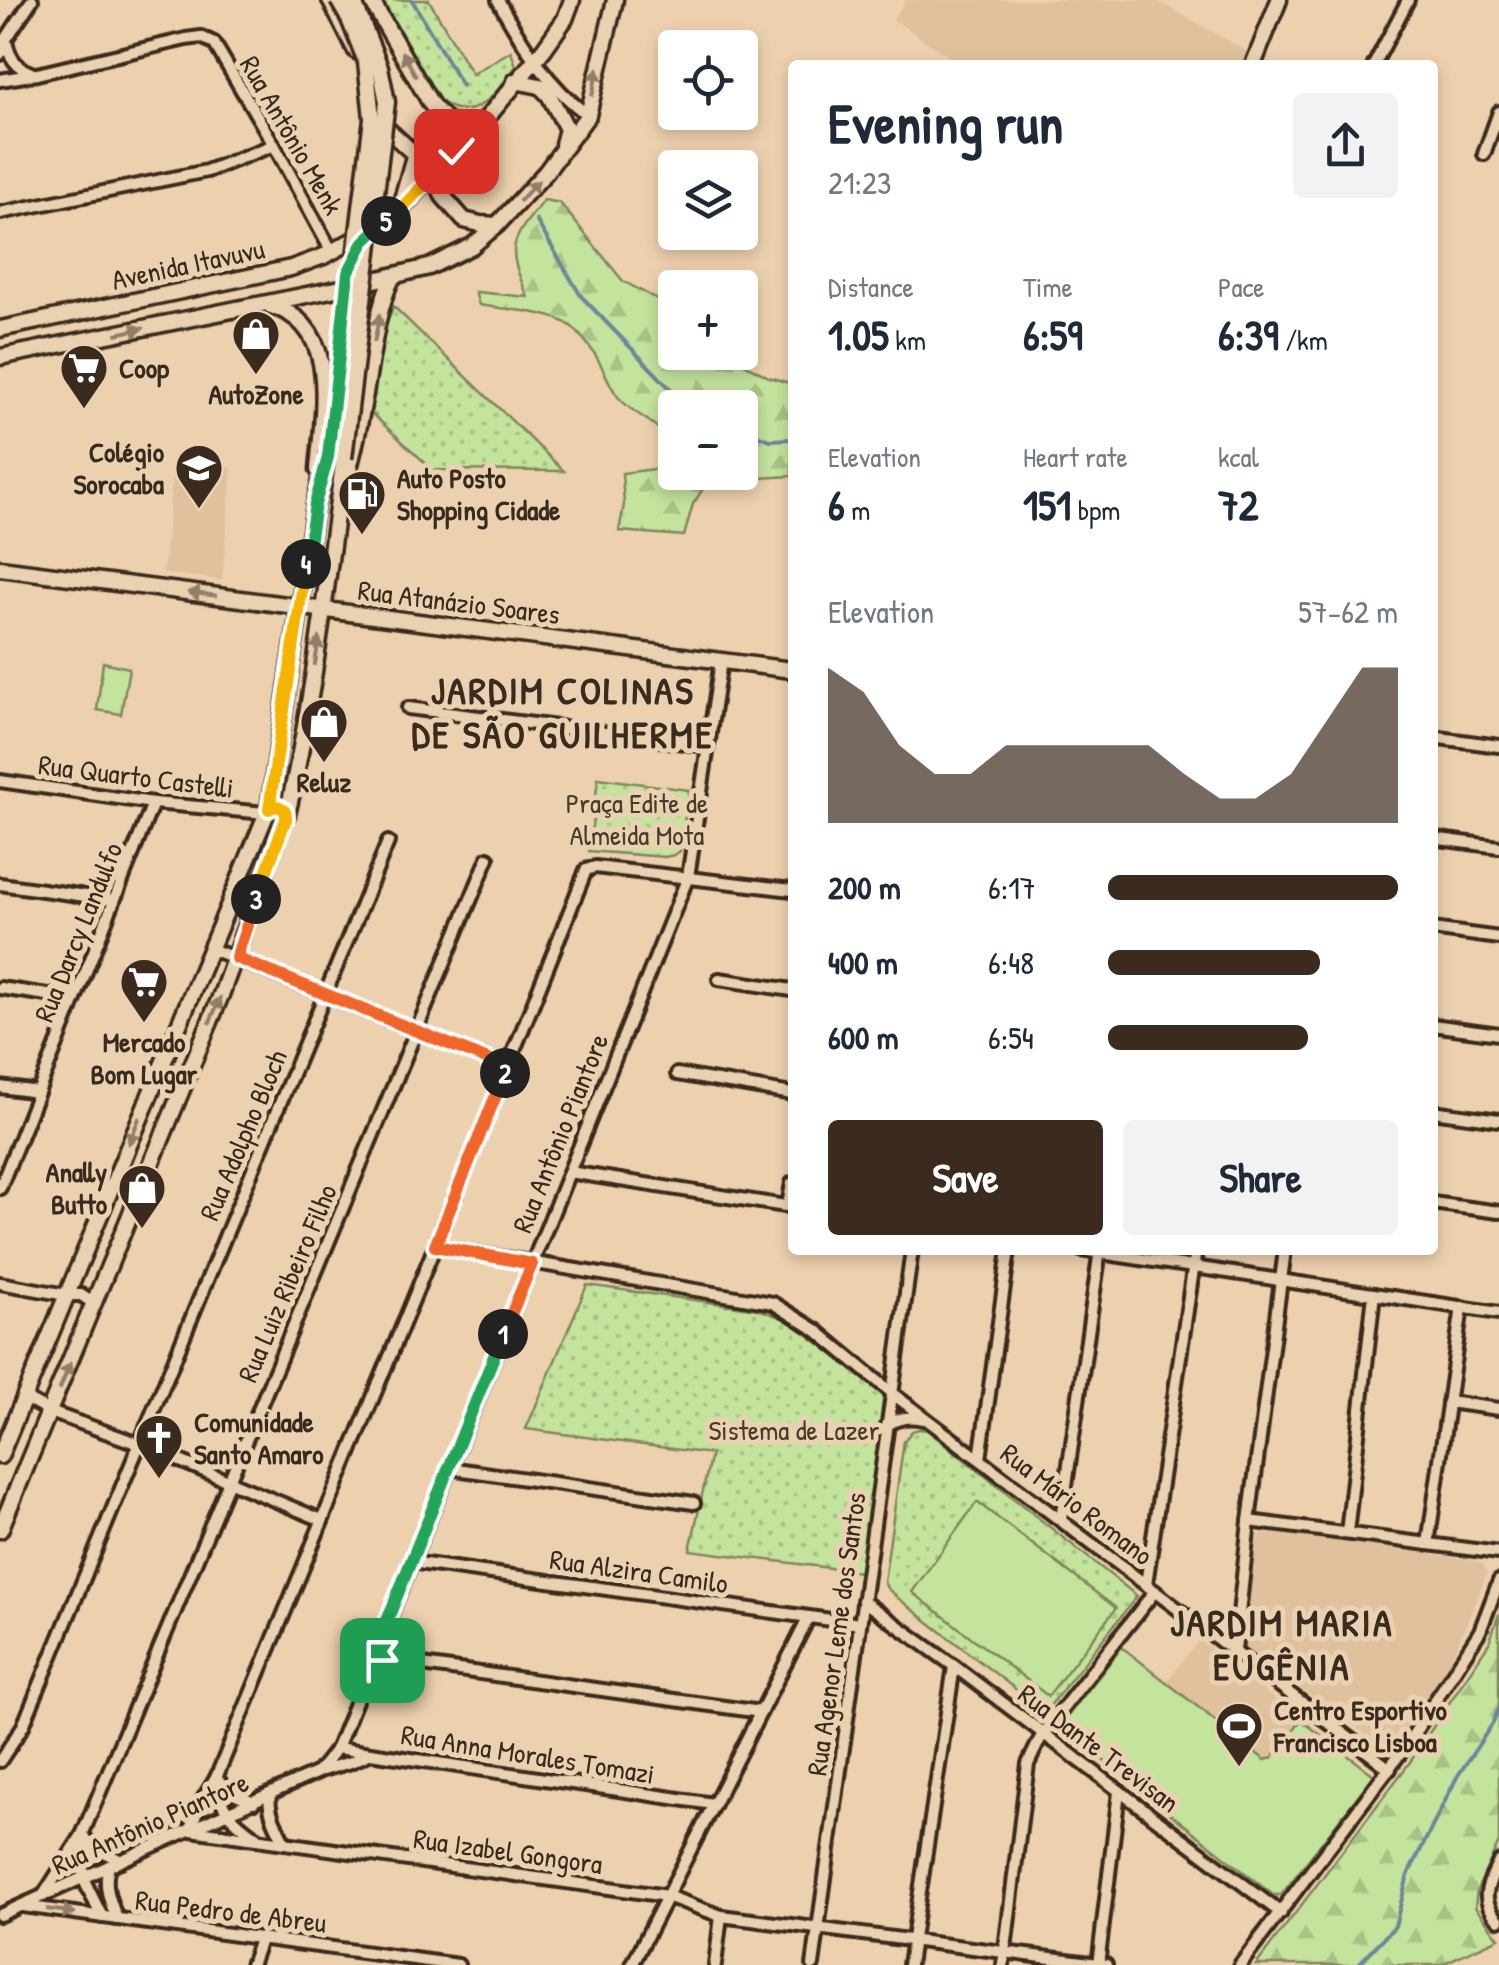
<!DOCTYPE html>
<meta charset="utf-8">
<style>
body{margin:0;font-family:"Patrick Hand",sans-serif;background:#f2f2f3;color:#1f2937;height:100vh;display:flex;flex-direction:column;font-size:38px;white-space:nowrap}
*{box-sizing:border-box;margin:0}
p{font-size:32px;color:#747a83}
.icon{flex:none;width:55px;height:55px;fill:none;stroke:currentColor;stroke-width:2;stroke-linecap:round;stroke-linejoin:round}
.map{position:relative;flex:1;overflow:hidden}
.panel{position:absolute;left:788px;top:60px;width:650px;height:1195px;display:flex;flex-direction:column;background:#fff;border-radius:10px;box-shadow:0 5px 15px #0003}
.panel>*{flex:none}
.tools{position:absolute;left:658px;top:30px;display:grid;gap:20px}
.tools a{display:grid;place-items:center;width:100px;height:100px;border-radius:10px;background:#fff;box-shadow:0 5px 15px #0003;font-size:50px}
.pin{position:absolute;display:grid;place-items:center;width:85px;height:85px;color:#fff;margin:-42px;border-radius:20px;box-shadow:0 5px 15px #0006}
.km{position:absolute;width:50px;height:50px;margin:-25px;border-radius:50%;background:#222;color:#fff;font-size:28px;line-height:50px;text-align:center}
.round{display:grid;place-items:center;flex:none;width:105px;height:105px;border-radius:10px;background:#f2f2f3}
.headline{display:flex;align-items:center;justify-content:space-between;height:170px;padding:0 40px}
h1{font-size:55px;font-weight:700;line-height:75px}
.figures{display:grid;grid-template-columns:repeat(3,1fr);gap:15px;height:170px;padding:10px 40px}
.figures div{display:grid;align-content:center}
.figures b{font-size:42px;font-weight:700}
.figures small{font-size:28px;font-weight:400}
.figures p{font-size:28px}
.chart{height:280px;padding:20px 40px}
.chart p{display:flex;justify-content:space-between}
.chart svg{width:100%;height:180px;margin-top:10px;fill:#3b2a1e;opacity:.7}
.primary-button{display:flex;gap:20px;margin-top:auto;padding:20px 40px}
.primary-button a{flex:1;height:115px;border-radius:10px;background:#3b2a1e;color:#fff;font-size:40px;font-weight:700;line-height:115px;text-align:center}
.primary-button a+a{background:#f2f2f3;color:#1f2937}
ul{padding:0 40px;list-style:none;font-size:32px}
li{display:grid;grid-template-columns:160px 120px 1fr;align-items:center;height:75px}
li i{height:25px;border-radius:12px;background:#3b2a1e}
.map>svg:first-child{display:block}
</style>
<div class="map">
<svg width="1499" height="1965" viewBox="0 0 1499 1965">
<defs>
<pattern id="grass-dots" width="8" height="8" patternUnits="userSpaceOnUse" patternTransform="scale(2.5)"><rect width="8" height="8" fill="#c4e39c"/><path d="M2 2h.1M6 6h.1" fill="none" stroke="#a9c386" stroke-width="1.8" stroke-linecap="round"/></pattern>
<pattern id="forest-firs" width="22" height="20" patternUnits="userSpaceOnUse" patternTransform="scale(2.5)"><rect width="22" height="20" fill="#c4e39c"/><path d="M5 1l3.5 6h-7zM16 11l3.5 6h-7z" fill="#a9c386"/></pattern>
</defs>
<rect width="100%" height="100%" fill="#edd0ae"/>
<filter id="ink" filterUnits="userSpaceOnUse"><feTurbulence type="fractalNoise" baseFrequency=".01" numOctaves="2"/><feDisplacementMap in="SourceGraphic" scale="20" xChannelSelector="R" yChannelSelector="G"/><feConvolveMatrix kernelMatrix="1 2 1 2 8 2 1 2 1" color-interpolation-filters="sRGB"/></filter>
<g filter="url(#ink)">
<!-- built -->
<g fill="#dfc19e">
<polygon points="906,0 1156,0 1250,53 1246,65 961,65 893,19"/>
<polygon points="174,463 232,467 222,580 163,573"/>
<polygon points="1267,1531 1471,1560 1482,1564 1487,1574 1456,1648 1434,1690 1411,1724 1390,1744 1381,1745 1242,1647 1257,1537"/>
<polygon points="1199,1640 1301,1720 1272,1758 1265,1761 1166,1682"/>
</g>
<!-- grass -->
<g fill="url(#grass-dots)" stroke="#80865d" stroke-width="2.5">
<path d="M 382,0 L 429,0 L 472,74 L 511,51 L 516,66 C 496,92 476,126 441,102 Z"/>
<polygon points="393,306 564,471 433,470 369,411 382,339"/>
<polygon points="598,778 689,790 680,851 674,855 665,857 589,851"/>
<polygon points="587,1285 758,1309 788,1320 884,1393 885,1402 861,1572 690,1550 711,1454 526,1429"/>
<polygon points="919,1429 927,1430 1137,1596 1045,1712 899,1599 887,1588 884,1582 904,1441 912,1431"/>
</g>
<!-- forest -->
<g fill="url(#forest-firs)" stroke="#80865d" stroke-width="2.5">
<path d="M 544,200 L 560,203 L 623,281 L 669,306 L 675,323 L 675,352 L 723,353 L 769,377 L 792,384 L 792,476 L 743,479 L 713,474 L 693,504 L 684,536 L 619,531 L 624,505 L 622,473 L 670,467 L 675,459 L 675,472 L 740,472 L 740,408 L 675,408 L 675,451 C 660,420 639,420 619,398 C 610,388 602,363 592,350 C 586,342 578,332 571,326 C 549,310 505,310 479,305 L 475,292 L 528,297 C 506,246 509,243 544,200 Z"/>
<polygon points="1499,1614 1499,1842 1477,1890 1475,1907 1499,1938 1440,1965 1256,1965 1410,1762 1489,1643"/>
</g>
<!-- garden -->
<g fill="#c4e39c" stroke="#80865d" stroke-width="2.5">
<polygon points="103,662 129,668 121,714 97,710"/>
<polygon points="977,1502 1116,1608 1048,1696 912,1592"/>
<polygon points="1122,1647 1265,1760 1272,1758 1301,1720 1374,1775 1281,1895 1273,1895 1060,1726"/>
</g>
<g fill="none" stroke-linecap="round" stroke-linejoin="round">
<!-- stream -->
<g stroke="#6f869b" stroke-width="4">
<polyline points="412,0 462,86"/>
<polyline points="536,220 581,296 686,405 692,408"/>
<polyline points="740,428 770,440 792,439"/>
<polyline points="1358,1965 1395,1926 1408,1875 1457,1777 1493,1723 1499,1708"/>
</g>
<!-- street casing -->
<g stroke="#3b2a1e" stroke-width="18">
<g id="street">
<path d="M 498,0 C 521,42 548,87 588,115"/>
<path d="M 6,41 C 9,57 16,67 31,73"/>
<polyline points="0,54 6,39 32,0"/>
<polyline points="1374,65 1408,0"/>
<polyline points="0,80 37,74 186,39 201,37 214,43 274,145 332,252"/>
<polyline points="1484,154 1499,112"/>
<polyline points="0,213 207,171 274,145"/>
<polyline points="408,708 708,746"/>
<polyline points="1432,737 1499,746"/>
<polyline points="0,781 153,803 266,813"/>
<polyline points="1432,838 1499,847"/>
<polyline points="0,884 114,900"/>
<path d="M 792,890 L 595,867 L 586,870 C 466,1174 341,1476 216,1778 L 198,1807 L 191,1830 L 667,1896 L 721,1916 L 1106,1965"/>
<polyline points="1432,929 1499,938"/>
<polyline points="209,948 508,1068"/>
<polyline points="719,979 792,990"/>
<polyline points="0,988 75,999"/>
<polyline points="1432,1025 1499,1034"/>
<polyline points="677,1074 792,1094"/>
<polyline points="0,1087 38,1092"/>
<polyline points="1432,1111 1499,1120"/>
<polyline points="569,1172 792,1207"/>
<polyline points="0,1188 153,803"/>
<polyline points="1432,1203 1499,1212"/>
<polyline points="788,1206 792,1183"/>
<polyline points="435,1246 773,1303 816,1330 897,1397 1390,1769"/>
<polyline points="1081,1250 1499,1313"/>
<polyline points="0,1283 66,1295 81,1295 94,1304"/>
<polyline points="24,1398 50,1412 139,1444 322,1520"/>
<polyline points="1448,1402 1499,1409"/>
<path d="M 887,1425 C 899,1417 910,1416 923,1419"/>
<polyline points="980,1459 1009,1250"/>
<polyline points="449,1468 694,1503"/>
<polyline points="1061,1520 1100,1250"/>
<polyline points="1249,1521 1499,1553"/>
<polyline points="1347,1533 1374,1294"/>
<polyline points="1428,1544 1462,1307"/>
<polyline points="411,1562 860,1624"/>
<polyline points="1146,1584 1196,1250"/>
<polyline points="863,1601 954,1666 1281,1913"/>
<polyline points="1235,1651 1249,1521 1285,1250"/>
<polyline points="372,1658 761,1712"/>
<polyline points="337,1748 713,1804"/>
<polyline points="0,1761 23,1726 388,842"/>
<polyline points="319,1771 351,1762 369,1754"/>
<path d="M 216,1778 C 218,1808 234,1822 257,1838"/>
<polyline points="217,1779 229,1791 254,1802"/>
<path d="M 270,1794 C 267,1812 277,1827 285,1843"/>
<path d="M 1499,1862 C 1488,1885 1478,1899 1499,1920"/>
<path d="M 109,1866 C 103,1886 110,1901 117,1919"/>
<polyline points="43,1896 82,1835 94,1847 121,1861"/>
<polyline points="23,1906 458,1965"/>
<polyline points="0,1915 318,1772 337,1748 688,877 721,661"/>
<polyline points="102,1917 83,1878 82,1835 488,858"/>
<polyline points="251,1965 261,1937"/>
<polyline points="632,1965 809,1617"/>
<polyline points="715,1965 721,1916"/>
<polyline points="813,1965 912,1250"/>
<polyline points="909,1965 954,1666"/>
<polyline points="1003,1965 1028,1764 1042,1735 1155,1591"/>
<polyline points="1098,1965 1119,1792"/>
<polyline points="1240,1965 1408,1743 1480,1631 1499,1581"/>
</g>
</g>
<!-- secondary casing -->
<g stroke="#3b2a1e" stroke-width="21">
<g id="secondary">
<polyline points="330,0 356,51"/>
<path d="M 371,0 L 431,104 C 448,125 455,129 481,125"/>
<polyline points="1253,65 1279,0"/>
<polyline points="515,81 540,86 549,95 567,129 563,144"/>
<polyline points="378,118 385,127 435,173 443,196 464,220 480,224 497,225"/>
<polyline points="399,210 415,153"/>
<path d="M 271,306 C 342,325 322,415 318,470"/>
<polyline points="0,329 291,268 324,256 379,226 398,212 481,125 544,49 565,19 572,0"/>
<polyline points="0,357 346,287 429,267 472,246 497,225 546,172 588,115 615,0"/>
<path d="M 349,469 C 357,438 363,407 368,376 C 374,342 378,306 393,276"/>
<polyline points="0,568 792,670"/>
<polyline points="269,809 315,504 329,446"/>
<path d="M 287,815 C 314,698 327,577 344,458"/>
<polyline points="0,1456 266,815"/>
<polyline points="0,1530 221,995 283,823"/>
</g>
</g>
<!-- street -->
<use href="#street" stroke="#ead1b2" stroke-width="10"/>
<!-- secondary -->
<use href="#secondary" stroke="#ead1b2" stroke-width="14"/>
<!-- secondary-bridge casing -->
<g stroke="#3b2a1e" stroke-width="21" stroke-linecap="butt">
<g id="secondary-bridge">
<polyline points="328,457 333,438 372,118 366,62 349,19 338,0"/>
<polyline points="344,458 387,102 380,67 353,0"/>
</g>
</g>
<!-- secondary-bridge -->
<use href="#secondary-bridge" stroke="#ead1b2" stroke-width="14"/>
</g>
<!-- one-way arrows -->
<defs><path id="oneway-solid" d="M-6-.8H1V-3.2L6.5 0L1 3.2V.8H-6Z" transform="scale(2.5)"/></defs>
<g fill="#927e68">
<use href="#oneway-solid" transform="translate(409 64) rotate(-120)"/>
<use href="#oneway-solid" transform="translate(595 82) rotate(-78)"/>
<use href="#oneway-solid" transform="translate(529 191) rotate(-47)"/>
<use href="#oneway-solid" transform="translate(377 328) rotate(-79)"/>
<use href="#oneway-solid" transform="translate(130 331) rotate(-12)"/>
<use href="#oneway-solid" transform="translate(202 594) rotate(-173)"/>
<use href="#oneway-solid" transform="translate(317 651) rotate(-81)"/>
<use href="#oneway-solid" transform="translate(215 1010) rotate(-67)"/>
<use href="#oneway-solid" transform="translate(134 1131) rotate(112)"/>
<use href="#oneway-solid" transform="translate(65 1376) rotate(-68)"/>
<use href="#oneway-solid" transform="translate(61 1911) rotate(8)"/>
</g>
</g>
<g fill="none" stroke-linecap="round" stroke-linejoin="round" filter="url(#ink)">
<!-- split-1 casing -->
<g stroke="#fff" stroke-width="20">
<polyline id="split-1" points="382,1660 372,1658 503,1334"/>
</g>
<!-- split-2 casing -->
<g stroke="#fff" stroke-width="20">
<polyline id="split-2" points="503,1334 532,1264 435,1246 505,1073"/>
</g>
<!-- split-3 casing -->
<g stroke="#fff" stroke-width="20">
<polyline id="split-3" points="256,899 236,958 508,1068 505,1073"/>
</g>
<!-- split-4 casing -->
<g stroke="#fff" stroke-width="20">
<path id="split-4" d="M 256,899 L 286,819 C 287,808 278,803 269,809 L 306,564"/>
</g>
<!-- split-5 casing -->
<g stroke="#fff" stroke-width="20">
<polyline id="split-5" points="306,564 315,504 328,457 348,273 364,242 386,221"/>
</g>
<!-- split-6 casing -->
<g stroke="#fff" stroke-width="20">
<polyline id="split-6" points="386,221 398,212 456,151"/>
</g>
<!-- split-1 -->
<use href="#split-1" stroke="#22a559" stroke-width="12"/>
<!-- split-2 -->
<use href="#split-2" stroke="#f0652b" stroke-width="12"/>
<!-- split-3 -->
<use href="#split-3" stroke="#f0652b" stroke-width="12"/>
<!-- split-4 -->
<use href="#split-4" stroke="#f5b400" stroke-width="12"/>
<!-- split-5 -->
<use href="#split-5" stroke="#22a559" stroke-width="12"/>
<!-- split-6 -->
<use href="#split-6" stroke="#f5b400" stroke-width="12"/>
</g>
<!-- icons -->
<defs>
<g id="shop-pin" transform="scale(2.5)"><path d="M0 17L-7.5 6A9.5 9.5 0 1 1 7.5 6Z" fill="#3b2a1e" stroke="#ead1b2"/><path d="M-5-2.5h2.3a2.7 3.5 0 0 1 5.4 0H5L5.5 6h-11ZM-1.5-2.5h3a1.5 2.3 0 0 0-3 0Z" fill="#fff"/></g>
<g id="supermarket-pin" transform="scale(2.5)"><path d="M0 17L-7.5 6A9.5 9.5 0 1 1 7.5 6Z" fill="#3b2a1e" stroke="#ead1b2"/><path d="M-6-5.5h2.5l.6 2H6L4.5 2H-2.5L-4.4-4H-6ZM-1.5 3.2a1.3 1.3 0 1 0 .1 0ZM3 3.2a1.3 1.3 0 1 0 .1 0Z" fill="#fff"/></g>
<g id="school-pin" transform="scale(2.5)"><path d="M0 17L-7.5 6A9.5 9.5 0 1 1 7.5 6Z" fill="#3b2a1e" stroke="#ead1b2"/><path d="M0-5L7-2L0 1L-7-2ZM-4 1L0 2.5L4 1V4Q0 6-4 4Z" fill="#fff"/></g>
<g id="fuel-pin" transform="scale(2.5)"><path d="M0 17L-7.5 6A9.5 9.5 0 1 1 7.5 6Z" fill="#3b2a1e" stroke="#ead1b2"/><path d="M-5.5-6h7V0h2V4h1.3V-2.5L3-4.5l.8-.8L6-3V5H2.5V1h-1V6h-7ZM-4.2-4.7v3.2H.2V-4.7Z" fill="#fff"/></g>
<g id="church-pin" transform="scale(2.5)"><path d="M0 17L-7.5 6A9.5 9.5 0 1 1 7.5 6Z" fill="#3b2a1e" stroke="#ead1b2"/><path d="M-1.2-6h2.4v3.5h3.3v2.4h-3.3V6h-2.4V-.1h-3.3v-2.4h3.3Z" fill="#fff"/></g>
<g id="stadium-pin" transform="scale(2.5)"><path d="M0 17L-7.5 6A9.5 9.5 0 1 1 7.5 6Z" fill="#3b2a1e" stroke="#ead1b2"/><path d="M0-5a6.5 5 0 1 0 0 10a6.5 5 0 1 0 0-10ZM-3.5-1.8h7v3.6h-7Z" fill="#fff"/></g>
</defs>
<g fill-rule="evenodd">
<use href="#shop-pin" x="256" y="334"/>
<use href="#supermarket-pin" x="84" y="368"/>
<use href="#school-pin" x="199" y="468"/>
<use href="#fuel-pin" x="362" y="494"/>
<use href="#shop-pin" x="324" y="722"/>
<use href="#supermarket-pin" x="144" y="982"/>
<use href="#shop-pin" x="142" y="1188"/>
<use href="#church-pin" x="159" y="1438"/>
<use href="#stadium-pin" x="1239" y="1726"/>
</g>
<g text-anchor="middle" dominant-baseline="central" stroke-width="10" stroke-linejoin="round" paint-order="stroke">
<!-- street labels -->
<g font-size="28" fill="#3b2a1e" stroke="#ead1b2">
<text transform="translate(292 135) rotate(60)">Rua Antônio Menk</text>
<text transform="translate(188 264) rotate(-12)">Avenida Itavuvu</text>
<text transform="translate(459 602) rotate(7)">Rua Atanázio Soares</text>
<text transform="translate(136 776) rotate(7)">Rua Quarto Castelli</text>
<text transform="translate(78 932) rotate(-68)">Rua Darcy Landulfo</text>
<text transform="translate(560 1133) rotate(-68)">Rua Antônio Piantore</text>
<text transform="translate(243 1135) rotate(-67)">Rua Adolpho Bloch</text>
<text transform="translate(287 1283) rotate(-67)">Rua Luiz Ribeiro Filho</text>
<text transform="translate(1077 1504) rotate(37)">Rua Mário Romano</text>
<text transform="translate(639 1571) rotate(8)">Rua Alzira Camilo</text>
<text transform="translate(836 1634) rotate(-82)">Rua Agenor Leme dos Santos</text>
<text transform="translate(1099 1748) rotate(37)">Rua Dante Trevisan</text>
<text transform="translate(528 1754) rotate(9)">Rua Anna Morales Tomazi</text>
<text transform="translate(150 1823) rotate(-24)">Rua Antônio Piantore</text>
<text transform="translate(508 1851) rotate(8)">Rua Izabel Gongora</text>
<text transform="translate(231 1911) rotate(7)">Rua Pedro de Abreu</text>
</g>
<!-- poi labels -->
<g font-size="28" font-weight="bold" fill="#3b2a1e" stroke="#ead1b2" text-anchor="start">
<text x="119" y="368">Coop</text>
<text x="256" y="394" text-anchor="middle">AutoZone</text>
<text x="164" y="452" text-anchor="end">Colégio<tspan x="164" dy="32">Sorocaba</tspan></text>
<text x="397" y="478">Auto Posto<tspan x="397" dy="32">Shopping Cidade</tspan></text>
<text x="324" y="782" text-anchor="middle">Reluz</text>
<text x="144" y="1042" text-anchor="middle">Mercado<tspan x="144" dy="32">Bom Lugar</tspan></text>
<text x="107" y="1172" text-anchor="end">Anally<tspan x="107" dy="32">Butto</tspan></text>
<text x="194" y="1422">Comunidade<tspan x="194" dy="32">Santo Amaro</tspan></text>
<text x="1274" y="1710">Centro Esportivo<tspan x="1274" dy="32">Francisco Lisboa</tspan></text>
</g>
<!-- park labels -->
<g font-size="28" fill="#493c2b" stroke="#ead1b2">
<text x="637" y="803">Praça Edite de<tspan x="637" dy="32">Almeida Mota</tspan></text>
<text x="794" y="1430">Sistema de Lazer</text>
</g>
<!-- district labels -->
<g font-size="38" font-weight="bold" letter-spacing="2.5" fill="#3b2a1e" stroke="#ead1b2">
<text x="563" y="690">JARDIM COLINAS<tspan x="563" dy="44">DE SÃO GUILHERME</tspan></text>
<text x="1282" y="1622">JARDIM MARIA<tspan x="1282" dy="44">EUGÊNIA</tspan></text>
</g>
</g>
</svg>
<div class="tools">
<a><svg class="icon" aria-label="locate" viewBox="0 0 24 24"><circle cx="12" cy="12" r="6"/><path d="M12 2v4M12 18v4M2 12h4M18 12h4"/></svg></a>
<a><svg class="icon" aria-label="layers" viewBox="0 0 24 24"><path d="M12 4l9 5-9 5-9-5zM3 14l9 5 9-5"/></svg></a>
<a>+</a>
<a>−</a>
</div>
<div class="pin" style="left:382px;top:1660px;background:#1e9e55"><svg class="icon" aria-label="arrive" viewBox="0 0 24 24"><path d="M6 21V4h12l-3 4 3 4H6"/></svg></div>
<div class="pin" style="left:456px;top:151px;background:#d93025"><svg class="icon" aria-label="check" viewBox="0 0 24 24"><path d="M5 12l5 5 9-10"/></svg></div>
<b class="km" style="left:503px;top:1334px">1</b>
<b class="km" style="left:505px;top:1073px">2</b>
<b class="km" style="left:256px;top:899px">3</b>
<b class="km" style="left:306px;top:564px">4</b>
<b class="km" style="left:386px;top:221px">5</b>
<section class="panel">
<div class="headline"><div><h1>Evening run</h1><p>21:23</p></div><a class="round"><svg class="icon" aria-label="share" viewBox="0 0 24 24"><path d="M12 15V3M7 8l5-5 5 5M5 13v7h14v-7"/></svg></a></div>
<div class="figures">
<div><p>Distance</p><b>1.05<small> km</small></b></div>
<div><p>Time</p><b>6:59</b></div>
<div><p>Pace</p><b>6:39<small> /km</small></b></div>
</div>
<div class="figures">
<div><p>Elevation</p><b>6<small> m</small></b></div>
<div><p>Heart rate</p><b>151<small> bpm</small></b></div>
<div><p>kcal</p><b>72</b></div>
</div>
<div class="chart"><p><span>Elevation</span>57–62 m</p>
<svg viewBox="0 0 160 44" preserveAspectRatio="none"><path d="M0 44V6L10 12L20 25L30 32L40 32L50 25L60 25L70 25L80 25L90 25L100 32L110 38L120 38L130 32L140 19L150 6L160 6V44z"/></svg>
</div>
<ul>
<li><b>200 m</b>6:17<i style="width:100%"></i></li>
<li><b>400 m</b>6:48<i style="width:73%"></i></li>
<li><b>600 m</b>6:54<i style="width:69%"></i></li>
</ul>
<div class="primary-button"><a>Save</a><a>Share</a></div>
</section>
</div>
